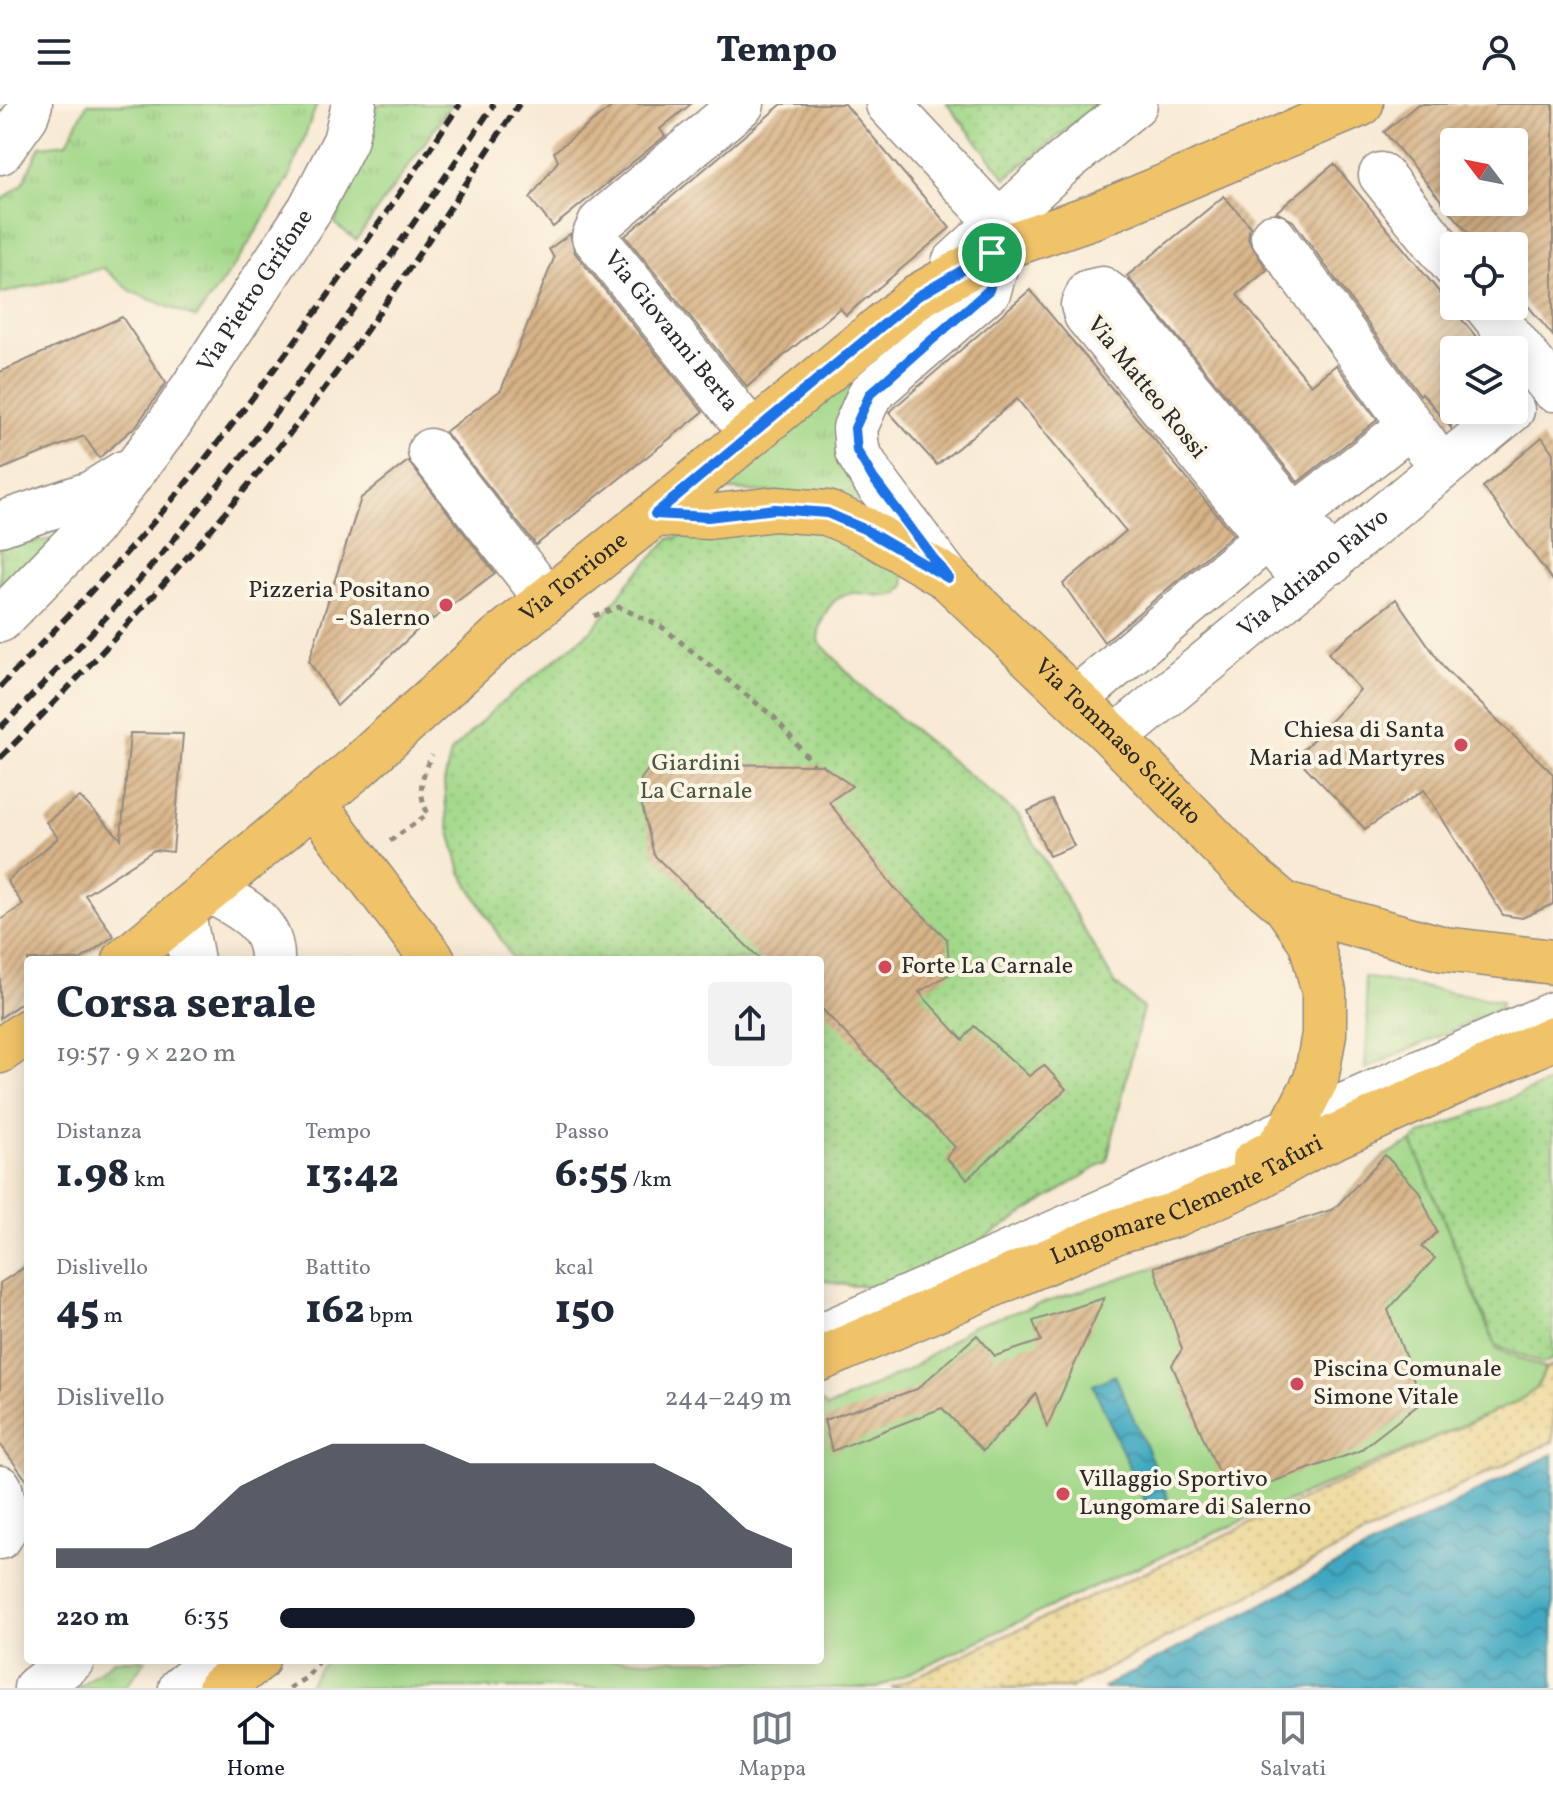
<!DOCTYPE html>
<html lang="it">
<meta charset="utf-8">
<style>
body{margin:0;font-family:Vollkorn,serif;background:#f2f2f3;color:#1f2937;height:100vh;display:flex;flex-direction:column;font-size:30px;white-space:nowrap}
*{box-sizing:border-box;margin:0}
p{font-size:26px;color:#747a83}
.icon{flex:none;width:44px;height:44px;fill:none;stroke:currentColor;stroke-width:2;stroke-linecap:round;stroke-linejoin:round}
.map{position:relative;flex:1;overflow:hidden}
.side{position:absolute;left:24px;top:852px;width:800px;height:708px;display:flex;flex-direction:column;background:#fff;border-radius:8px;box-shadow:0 4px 20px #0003}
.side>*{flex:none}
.needle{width:52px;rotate:302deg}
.controls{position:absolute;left:1440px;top:24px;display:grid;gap:16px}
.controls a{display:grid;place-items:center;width:88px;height:88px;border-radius:8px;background:#fff;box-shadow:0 4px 20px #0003;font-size:40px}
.pin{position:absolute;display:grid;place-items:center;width:68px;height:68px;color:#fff;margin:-34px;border:4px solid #fff;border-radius:50%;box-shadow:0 2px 8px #0007}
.round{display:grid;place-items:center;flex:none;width:84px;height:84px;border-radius:8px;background:#f2f2f3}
.headline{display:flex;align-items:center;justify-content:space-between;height:136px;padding:0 32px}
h1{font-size:44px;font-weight:800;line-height:60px}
.metrics{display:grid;grid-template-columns:repeat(3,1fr);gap:12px;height:136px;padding:8px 32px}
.metrics div{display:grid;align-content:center}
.metrics b{font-size:40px;font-weight:800}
.metrics small{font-size:22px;font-weight:400}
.metrics p{font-size:22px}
.chart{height:224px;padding:16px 32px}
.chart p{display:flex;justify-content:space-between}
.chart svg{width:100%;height:144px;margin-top:8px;fill:#111827;opacity:.7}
ul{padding:0 32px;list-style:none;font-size:26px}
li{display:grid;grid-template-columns:128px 96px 1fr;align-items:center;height:60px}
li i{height:20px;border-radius:10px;background:#111827}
header{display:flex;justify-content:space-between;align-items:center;height:104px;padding:0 32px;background:#fff;font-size:36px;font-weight:800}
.tab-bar{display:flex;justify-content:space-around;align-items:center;height:112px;border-top:2px solid #e0e1e3;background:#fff;font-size:22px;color:#747a83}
.tab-bar a{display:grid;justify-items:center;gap:4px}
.tab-bar .active{color:#111827}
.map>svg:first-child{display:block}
</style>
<header><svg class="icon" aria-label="menu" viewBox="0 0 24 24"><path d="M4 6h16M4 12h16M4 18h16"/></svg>Tempo<svg class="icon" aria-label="person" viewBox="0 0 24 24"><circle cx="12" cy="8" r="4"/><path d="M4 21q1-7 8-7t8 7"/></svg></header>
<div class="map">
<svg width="1553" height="1584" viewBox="0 0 1553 1584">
<defs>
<pattern id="grass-tufts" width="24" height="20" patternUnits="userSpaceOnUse" patternTransform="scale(2)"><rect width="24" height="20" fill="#a2d889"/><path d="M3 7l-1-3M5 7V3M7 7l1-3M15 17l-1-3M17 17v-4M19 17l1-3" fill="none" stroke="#8cba76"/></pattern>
<pattern id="sand-dots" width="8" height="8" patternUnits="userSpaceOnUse" patternTransform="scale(2)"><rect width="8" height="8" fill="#eeda9e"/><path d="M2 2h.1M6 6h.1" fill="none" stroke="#cb8" stroke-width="1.8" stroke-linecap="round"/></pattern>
<pattern id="park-dots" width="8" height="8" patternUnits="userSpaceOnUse" patternTransform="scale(2)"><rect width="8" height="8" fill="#a2d889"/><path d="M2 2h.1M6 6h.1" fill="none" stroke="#8cba76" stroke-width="1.8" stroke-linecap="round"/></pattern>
<pattern id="water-waves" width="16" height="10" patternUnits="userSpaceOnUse" patternTransform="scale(2)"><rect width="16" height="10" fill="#41a9c1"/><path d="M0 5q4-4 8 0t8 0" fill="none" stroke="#378a9d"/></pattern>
<pattern id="building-hatch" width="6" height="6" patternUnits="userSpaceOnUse" patternTransform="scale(2)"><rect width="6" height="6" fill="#d8b487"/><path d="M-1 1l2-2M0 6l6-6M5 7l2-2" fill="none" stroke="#af936f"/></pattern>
</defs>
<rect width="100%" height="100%" fill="#fcf5e5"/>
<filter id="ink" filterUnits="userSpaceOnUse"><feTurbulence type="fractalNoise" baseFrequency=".0125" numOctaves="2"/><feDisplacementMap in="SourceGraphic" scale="16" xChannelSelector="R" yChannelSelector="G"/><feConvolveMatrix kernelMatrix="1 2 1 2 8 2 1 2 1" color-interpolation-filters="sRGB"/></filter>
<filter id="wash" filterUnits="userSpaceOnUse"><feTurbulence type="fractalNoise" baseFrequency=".006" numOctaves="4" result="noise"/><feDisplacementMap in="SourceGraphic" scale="32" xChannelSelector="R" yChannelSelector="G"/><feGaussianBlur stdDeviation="1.8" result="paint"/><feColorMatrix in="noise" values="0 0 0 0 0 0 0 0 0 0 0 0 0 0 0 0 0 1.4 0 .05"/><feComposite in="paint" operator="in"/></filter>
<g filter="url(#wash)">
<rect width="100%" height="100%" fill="#f8ead4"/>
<!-- grass -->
<g fill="url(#grass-tufts)" stroke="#66825a" stroke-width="2">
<polygon points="87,0 317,0 289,74 241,152 196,214 132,188 103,164 0,190 0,98 23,79 40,42 67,39"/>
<polygon points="378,0 452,0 356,136 335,120"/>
<polygon points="876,249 856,289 874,410 795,390 717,385"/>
<polygon points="61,434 0,487 0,443"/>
<polygon points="1364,873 1501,897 1500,905 1365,965 1368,918"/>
<polygon points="114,1556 146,1556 124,1584 77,1584"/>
</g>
<!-- sand -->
<polygon fill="url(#sand-dots)" stroke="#8c8264" stroke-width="2" points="1553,1261 1553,1337 1435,1394 1071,1584 891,1584 1518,1297 1537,1284 1545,1265"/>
<!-- park -->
<g fill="url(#park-dots)" stroke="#66825a" stroke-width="2">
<polygon points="947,0 1098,0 1006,74"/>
<path d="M 709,424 L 832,425 L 903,469 L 905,481 L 899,489 C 882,496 871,488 854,489 C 830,490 819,517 818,537 L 866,587 L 1019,712 L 1115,880 L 1143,904 L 1107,1057 C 1048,1093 989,1135 927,1166 C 896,1182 852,1188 820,1174 L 820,856 L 513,856 L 461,768 L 447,716 L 444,679 L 451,648 L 494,605 L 594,524 L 630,477 L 669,435 Z"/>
<polygon points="1553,977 1553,1255 1543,1260 1496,1241 1412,1038 1420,1031"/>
</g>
<!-- garden -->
<polygon fill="#a2d889" stroke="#66825a" stroke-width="2" points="1412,1038 1496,1244 1545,1265 1537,1284 1518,1297 1110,1475 878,1584 306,1584 326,1556 820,1556 820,1296 827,1304 910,1265 972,1222 1334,1105 1385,1051"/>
<!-- water -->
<g fill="url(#water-waves)" stroke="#366a76" stroke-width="2">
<polygon points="1115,1271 1168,1394 1147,1403 1093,1281"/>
<polygon points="1553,1350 1553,1584 1102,1584 1497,1377"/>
</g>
<g id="blocks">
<!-- building -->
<g fill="url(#building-hatch)" fill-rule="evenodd">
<polygon points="615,0 691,0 660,25 665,32 553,123 530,94 558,57 554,48"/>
<polygon points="782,0 845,0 950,124 846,211 840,204 747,283 625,132"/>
<path d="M 1418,0 L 1553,0 L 1553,232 L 1514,185 L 1514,142 L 1479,142 L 1384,28 ZM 1454,38 L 1514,38 L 1514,98 L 1454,98 Z"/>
<polygon points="1334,60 1487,246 1454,246 1451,324 1422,289 1420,291 1293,117 1276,108"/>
<polygon points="1224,92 1250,122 1248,135 1267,166 1237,191 1311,281 1336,261 1377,316 1298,378 1127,172"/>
<polygon points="570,130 575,149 703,308 536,441 445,328 501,286 554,154 549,145"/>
<polygon points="1030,186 1233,430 1104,538 1063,480 1126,427 1017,295 937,361 889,308"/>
<polygon points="122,213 166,279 136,322 99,354 84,332 0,366 0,268"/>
<polygon points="1542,333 1553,349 1553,477 1483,383"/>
<polygon points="408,357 495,469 432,516 430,514 337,602 309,557 361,394"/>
<polygon points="1396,495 1445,565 1553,670 1553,800 1522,814 1503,811 1424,686 1365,725 1296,653 1360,586 1328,549"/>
<polygon points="130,629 183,630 173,748 154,746 85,791 114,832 80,856 28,856 28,894 0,914 0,816 23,801 7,777 58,734 46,718 80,693 121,735"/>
<polygon points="668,660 822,661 852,682 829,698 893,782 947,835 950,870 919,888 963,936 974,922 1029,972 1044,961 1066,985 967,1075 946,1054 955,1043 820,903 820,856 761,856 654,751 640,694 641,675 650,663"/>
<polygon points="1052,696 1074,742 1049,752 1028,707"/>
<polygon points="1385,1051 1419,1087 1437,1128 1422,1143 1435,1154 1388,1206 1422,1298 1359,1347 1272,1378 1225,1384 1172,1261 1182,1245 1154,1163 1334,1105"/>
<polygon points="28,1161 28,1378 0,1340 0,1179"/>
<polygon points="1104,1194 1047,1323 1036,1290 983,1347 942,1304 832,1347 824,1316 917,1285 977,1231 995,1252 1041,1237 1033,1217"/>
</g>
</g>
</g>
<g filter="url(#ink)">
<use href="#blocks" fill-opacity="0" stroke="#928a80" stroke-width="2"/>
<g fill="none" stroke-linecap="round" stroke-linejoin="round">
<!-- minor casing -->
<g stroke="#928a80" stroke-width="47">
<g id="minor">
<path id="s1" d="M 742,0 L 601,118 L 594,133 L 751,328"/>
<polyline points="888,0 999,119"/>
<polyline points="0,48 26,12 30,0"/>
<polyline points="1381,71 1454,162"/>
<polyline points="1273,132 1427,343"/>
<polyline points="954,159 1063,59 1135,0"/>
<polyline points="1486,202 1553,285"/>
<polyline points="430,347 547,495"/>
<polyline points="0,420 92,389 124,369"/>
<polyline points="948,474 873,374 857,347 855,324 870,290 989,186 994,168 992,149"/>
<polyline points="1305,478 1086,211 1083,201 1089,188 1102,185 1114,194 1332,458"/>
<path id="s2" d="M 0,516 L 91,423 L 169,320 L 310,105 L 345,37 L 354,0"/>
<polyline points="1076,595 1267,434 1410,322"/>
<path id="s3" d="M 1115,634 L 1512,306"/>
<path d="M 211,787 C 240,804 273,817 272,856"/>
<polyline points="183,810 192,856"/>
<polyline points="820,1232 1553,910"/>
<polyline points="0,1384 8,1418 0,1433"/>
<polyline points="36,1584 72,1556"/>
<polyline points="181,1584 217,1556"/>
</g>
</g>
<!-- major casing -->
<g stroke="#928a80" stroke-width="47">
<g id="major">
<path id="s4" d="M 655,410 L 708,413 L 775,405 L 827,409 L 864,425 L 948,474 L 1115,634 L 1246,768 L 1285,801 L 1444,845 L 1553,858"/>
<polyline points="313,698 433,856"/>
<path id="s5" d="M 125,856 L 355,665 L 500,533 L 655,410 L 918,192 L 1004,143 L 1097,111 L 1361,0"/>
<polyline points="0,947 28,927"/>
<polyline points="1254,1058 1276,1046 1291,1025 1316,976 1324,930 1324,888 1311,838 1285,801"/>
<path id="s6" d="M 820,1255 L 1120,1126 L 1174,1111 L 1251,1077 L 1312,1043 L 1553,934"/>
<polyline points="220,1584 257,1556"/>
</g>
</g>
<!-- path -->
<g stroke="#928a80" stroke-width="5" stroke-dasharray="6 6" stroke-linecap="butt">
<polyline points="594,512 619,503 662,523 775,614 814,661"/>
<path d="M 390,737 L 428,710 C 417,687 421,674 432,651"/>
<polyline points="289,1584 306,1574 320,1556"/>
</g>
<!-- minor -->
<use href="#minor" stroke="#fff" stroke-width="44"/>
<!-- major -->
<use href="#major" stroke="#f1c369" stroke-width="44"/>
<!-- rail -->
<g stroke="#2b2b2b" stroke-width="6" stroke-dasharray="12 6" stroke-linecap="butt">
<path d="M 0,583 C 57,523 115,464 168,401 C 273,273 368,138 460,0"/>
<path d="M 0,624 C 193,433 344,226 494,0"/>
<path d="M 0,654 C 103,550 200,443 291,328 C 373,224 445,110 519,0"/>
</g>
</g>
</g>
<g fill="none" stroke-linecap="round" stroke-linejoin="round" filter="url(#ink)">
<!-- route casing -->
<g stroke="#fff" stroke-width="16">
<polygon id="route" points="992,149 994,168 989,186 870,290 855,324 857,347 873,374 948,474 864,425 827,409 775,405 708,413 655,410 918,192"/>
</g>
<!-- route -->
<use href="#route" stroke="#1a73e8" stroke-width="10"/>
</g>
<!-- markers -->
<g fill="#d1495b" stroke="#fcf5e5" stroke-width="3">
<circle cx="446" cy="501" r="8"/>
<circle cx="1461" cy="641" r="8"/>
<circle cx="885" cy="863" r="8"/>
<circle cx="1297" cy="1280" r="8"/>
<circle cx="1063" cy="1390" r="8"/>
</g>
<g text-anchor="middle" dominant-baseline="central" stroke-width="8" stroke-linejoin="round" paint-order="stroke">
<!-- street labels -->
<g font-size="24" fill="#2b2b2b" stroke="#fcf5e5">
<text stroke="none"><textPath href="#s2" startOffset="418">Via Pietro Grifone</textPath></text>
<text stroke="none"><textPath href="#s1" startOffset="322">Via Giovanni Berta</textPath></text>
<text transform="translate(1146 284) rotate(51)">Via Matteo Rossi</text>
<text stroke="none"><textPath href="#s3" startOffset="258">Via Adriano Falvo</textPath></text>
<text stroke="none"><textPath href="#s5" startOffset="590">Via Torrione</textPath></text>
<text stroke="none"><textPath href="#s4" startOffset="546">Via Tommaso Scillato</textPath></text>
<text stroke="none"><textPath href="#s6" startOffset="400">Lungomare Clemente Tafuri</textPath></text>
</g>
<!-- poi labels -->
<g font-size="24" fill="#2b2b2b" stroke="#fcf5e5" text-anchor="start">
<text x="430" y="487" text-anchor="end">Pizzeria Positano<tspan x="430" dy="28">- Salerno</tspan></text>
<text x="1445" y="627" text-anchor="end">Chiesa di Santa<tspan x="1445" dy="28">Maria ad Martyres</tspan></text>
<text x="901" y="863">Forte La Carnale</text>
<text x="1313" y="1266">Piscina Comunale<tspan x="1313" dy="28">Simone Vitale</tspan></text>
<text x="1079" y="1376">Villaggio Sportivo<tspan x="1079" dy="28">Lungomare di Salerno</tspan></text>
</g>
<!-- park labels -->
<g font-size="24" fill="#495642" stroke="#fcf5e5">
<text x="696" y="660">Giardini<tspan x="696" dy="28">La Carnale</tspan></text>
</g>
</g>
</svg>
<div class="controls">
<a><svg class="needle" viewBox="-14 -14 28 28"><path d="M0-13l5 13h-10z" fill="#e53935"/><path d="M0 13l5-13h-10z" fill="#747a83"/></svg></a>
<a><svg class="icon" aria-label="locate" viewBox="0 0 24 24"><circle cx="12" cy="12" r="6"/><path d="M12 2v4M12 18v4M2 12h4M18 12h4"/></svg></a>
<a><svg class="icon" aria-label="layers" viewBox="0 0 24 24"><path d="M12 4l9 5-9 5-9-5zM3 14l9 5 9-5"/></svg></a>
</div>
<div class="pin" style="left:992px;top:149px;background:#1e9e55"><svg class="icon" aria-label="arrive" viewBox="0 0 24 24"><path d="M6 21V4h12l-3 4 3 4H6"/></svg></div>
<section class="side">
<div class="headline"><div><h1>Corsa serale</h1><p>19:57 · 9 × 220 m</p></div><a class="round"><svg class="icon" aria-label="share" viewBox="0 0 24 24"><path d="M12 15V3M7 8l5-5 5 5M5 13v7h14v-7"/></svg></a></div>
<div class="metrics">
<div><p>Distanza</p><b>1.98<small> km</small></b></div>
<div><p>Tempo</p><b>13:42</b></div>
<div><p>Passo</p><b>6:55<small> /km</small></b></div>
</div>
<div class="metrics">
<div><p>Dislivello</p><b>45<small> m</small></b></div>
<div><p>Battito</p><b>162<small> bpm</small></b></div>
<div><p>kcal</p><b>150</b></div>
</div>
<div class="chart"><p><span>Dislivello</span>244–249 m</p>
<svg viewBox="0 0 160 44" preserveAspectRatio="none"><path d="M0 44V38L10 38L20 38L30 32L40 19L50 12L60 6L70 6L80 6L90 12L100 12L110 12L120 12L130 12L140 19L150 32L160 38V44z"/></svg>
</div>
<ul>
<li><b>220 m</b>6:35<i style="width:81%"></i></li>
</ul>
</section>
</div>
<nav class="tab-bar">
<a class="active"><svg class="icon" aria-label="home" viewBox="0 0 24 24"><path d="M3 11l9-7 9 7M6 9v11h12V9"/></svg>Home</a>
<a><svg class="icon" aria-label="map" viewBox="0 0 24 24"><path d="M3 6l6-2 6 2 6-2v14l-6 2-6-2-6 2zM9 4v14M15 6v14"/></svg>Mappa</a>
<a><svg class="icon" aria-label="saved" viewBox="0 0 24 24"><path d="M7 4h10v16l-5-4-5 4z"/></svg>Salvati</a>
</nav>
